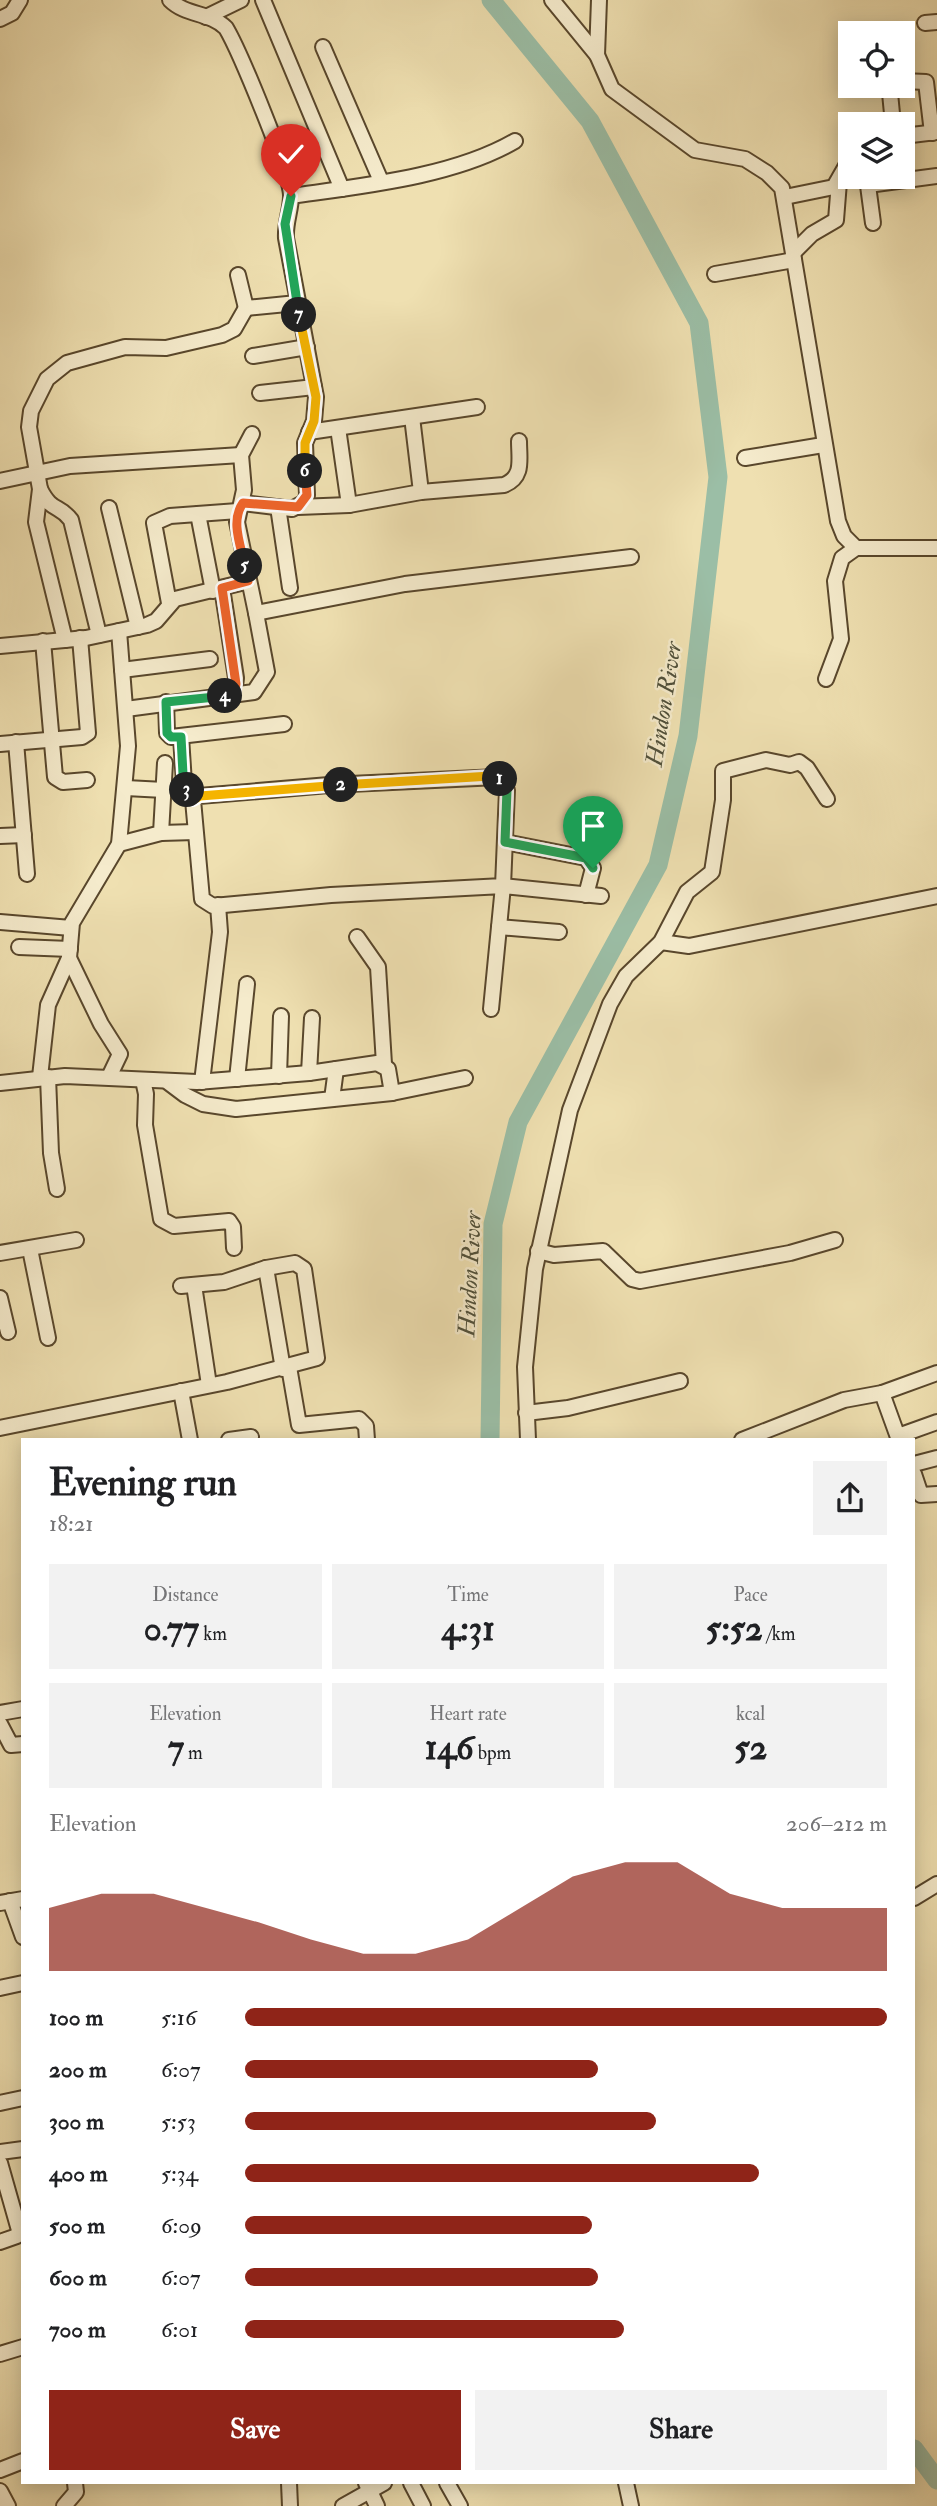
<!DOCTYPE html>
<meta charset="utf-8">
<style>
body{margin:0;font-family:"IM FELL Double Pica",serif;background:#f2f2f2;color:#202124;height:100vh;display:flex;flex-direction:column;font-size:26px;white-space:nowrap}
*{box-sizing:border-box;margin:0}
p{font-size:23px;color:#757577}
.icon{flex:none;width:38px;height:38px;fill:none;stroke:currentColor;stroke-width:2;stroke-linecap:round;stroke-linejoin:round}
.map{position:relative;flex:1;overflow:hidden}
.panel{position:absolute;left:21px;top:1438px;width:894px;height:1046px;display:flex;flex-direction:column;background:#fff;border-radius:0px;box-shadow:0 4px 18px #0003}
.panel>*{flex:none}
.fabs{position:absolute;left:838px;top:21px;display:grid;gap:14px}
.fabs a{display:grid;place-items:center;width:77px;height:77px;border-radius:0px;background:#fff;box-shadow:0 4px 18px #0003;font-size:35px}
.pin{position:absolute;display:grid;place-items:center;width:60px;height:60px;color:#fff;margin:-72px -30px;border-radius:50% 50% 50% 0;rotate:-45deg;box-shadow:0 0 7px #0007}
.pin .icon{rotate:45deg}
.km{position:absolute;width:35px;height:35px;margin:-18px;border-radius:50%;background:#222;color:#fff;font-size:19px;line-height:35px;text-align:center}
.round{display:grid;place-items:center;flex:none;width:74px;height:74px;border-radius:0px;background:#f2f2f2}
.head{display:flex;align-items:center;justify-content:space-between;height:119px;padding:0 28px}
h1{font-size:38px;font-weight:800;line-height:52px}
.figures{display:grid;grid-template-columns:repeat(3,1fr);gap:10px;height:119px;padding:7px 28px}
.figures div{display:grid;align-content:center;border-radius:0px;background:#f2f2f2;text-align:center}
.figures b{font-size:35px;font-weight:800}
.figures small{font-size:19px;font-weight:400}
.figures p{font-size:19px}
.chart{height:196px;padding:14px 28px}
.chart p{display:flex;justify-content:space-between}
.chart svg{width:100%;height:126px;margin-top:7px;fill:#8f2418;opacity:.7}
.primary-button{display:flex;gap:14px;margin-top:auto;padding:14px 28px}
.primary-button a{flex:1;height:80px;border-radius:0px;background:#8f2418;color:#fff;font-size:28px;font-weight:800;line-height:80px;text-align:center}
.primary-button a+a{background:#f2f2f2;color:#202124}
ul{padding:0 28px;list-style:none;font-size:23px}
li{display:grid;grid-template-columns:112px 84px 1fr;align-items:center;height:52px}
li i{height:18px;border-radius:9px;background:#8f2418}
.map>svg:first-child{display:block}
</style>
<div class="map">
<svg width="937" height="2506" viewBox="0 0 937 2506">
<rect width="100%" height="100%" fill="#efe0b1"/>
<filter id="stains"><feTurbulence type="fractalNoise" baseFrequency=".00286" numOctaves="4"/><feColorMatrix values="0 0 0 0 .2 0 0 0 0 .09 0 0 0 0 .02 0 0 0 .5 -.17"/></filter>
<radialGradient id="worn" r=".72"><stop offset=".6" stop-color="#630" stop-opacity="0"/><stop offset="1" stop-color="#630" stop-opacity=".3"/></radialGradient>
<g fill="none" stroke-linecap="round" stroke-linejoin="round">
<!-- river -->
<g stroke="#9bbea6" stroke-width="19">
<polyline points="490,1440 493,1224 518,1122 658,865 688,736 718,477 699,323 590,121 491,0"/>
<polyline points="914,2449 937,2480"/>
</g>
<!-- minor casing -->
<g stroke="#59472c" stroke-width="18">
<g id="minor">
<path d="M 170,0 C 186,16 210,12 226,28 C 239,50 291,174 291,196 C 291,210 285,223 286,238 L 316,397 L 314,421 L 305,443 L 307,495 L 305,502 L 292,509 L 243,503"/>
<polyline points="263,0 342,189"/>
<polyline points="552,0 597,55 612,89 695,150 745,159 767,173 782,188 838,521 844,536 856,548"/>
<polyline points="206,17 241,0"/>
<polyline points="0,19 12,13 20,0"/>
<polyline points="925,23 937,22"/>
<polyline points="323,47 381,181"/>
<polyline points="597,55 599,0"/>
<polyline points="903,81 926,82 932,133"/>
<polyline points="893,124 890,93 893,86"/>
<polyline points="903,136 937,132"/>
<polyline points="867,178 873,223"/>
<polyline points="868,185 937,176"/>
<path d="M 291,196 C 361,186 453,177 515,141"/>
<polyline points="785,197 834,187 850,159"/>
<polyline points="793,253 812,234 836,220 839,182"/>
<polyline points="715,274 794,260"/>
<polyline points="238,275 246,308 297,303"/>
<polyline points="253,356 307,347"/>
<polyline points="260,393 314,387"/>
<polyline points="412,417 421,492"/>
<polyline points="338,428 349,505"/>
<polyline points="309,432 477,407"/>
<polyline points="252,434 241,455 244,490 237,522 256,613"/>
<polyline points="745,458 823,445"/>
<polyline points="0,481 70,466 241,455"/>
<path d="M 40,489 C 52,513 59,504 71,520 L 99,635"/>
<polyline points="278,507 290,588"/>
<path d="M 298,507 L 349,505 L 421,492 L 504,485 C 524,477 519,460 519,441"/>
<polyline points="109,508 138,627"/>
<polyline points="198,514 213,591"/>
<polyline points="222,588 236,678 234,695"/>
<polyline points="169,603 154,523 170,516 238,511"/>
<polyline points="65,640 36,522 40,489 29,427 31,411 47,379 67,363 125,347 166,348 222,335 234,329 246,308"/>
<polyline points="43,641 55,777 63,782 87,780"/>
<polyline points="0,646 86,638 147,625 156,621 175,599 249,581"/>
<polyline points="122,670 210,659"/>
<polyline points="826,679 841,639 835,581 842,558 856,548 937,548"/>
<polyline points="166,702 167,733 171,737 284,724"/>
<polyline points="126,709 254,692 267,672 256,613 405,584 631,557"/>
<polyline points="181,737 184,783 193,800"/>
<polyline points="16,742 27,874"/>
<polyline points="0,744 82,737 88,733 80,638"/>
<polyline points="126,788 164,790"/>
<polyline points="161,833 195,832"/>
<polyline points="0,836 24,835"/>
<polyline points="505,842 586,858 593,868 586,895"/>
<polyline points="119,844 161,833 165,763"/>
<polyline points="0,922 71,928"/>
<polyline points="499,927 559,932"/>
<polyline points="357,937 378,967 384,1064"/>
<polyline points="661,942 689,946 937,896"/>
<polyline points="19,947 70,949"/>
<polyline points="69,958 101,1024 120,1054 109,1077"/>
<polyline points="491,1009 503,886 507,790 498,777 329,785 199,796 193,800 202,899 213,906 331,895 503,886 601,896"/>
<polyline points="309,1073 312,1018"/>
<polyline points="279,1076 281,1016"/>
<polyline points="40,1077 48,1005 69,958 72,923 119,844 128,746 119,631"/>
<polyline points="48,1077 51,1153 57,1189"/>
<polyline points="237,1079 247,984"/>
<polyline points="143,1080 146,1094 145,1125 161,1219 174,1226 229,1221 233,1227 234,1248"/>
<polyline points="202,1082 220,932 218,905"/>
<polyline points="0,1083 65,1076 197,1082 309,1073 377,1063 388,1069 392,1093"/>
<polyline points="169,1083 185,1095 203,1104 236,1109 392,1093 465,1078"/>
<polyline points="332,1099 336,1069"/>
<polyline points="30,1249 48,1338"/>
<polyline points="538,1251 554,1255 603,1251 632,1279 640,1281 790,1253 835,1240"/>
<polyline points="0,1253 76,1240"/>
<polyline points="266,1268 283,1369"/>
<polyline points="194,1285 209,1385"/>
<polyline points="0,1298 8,1332"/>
<polyline points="289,1367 299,1425 359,1419 366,1426 367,1440"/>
<polyline points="181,1391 190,1440"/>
<polyline points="882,1393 899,1440"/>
<polyline points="526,1413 568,1408 680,1381"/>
<polyline points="0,1428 227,1382 317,1358 304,1269 295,1263 266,1268 224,1282 181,1286"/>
<polyline points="898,1436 937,1422"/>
<polyline points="229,1440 251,1437"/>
<polyline points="528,1440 525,1367 535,1269 570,1110 610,1004 626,976 661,942 687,892 712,872 723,800 723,771 766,760 790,765 799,762 807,768 827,799"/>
<polyline points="742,1440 844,1400 882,1393 937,1373"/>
<polyline points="914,1464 937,1458"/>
<polyline points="914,1474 921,1495 937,1494"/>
<polyline points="0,1713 23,1709"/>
<polyline points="0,1724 11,1745 23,1744"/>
<polyline points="914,1898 937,1884"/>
<polyline points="10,1901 23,1937"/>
<polyline points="0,1903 23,1899"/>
<polyline points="0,1988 23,1983"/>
<polyline points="0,2103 23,2098"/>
<polyline points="0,2152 23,2149"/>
<polyline points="0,2163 19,2230 17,2236 0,2242"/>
<polyline points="0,2354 23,2347"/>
<polyline points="0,2470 23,2461"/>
<polyline points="289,2483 290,2506"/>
<polyline points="366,2483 377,2506"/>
<polyline points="411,2483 423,2506"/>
<polyline points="447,2483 460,2506"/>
<polyline points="626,2483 631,2506"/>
<polyline points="0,2491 8,2506"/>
<polyline points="64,2506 76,2492 75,2483"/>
<polyline points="343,2506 384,2483"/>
</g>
</g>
<!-- minor -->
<use href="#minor" stroke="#f5ebcc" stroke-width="14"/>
</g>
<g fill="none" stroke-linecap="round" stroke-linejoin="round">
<!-- split-1 casing -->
<g stroke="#fff" stroke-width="14">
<polyline id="split-1" points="500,779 507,790 505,842 586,858 593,868"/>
</g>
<!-- split-2 casing -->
<g stroke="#fff" stroke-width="14">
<polyline id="split-2" points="341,785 491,776 500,779"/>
</g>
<!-- split-3 casing -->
<g stroke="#fff" stroke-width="14">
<polyline id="split-3" points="187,790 193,800 200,796 341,785"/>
</g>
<!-- split-4 casing -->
<g stroke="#fff" stroke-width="14">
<polyline id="split-4" points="187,790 183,774 181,737 171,737 167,733 166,702 225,696"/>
</g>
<!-- split-5 casing -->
<g stroke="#fff" stroke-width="14">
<polyline id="split-5" points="225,696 234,695 236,684 222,588 248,581 245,566"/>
</g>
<!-- split-6 casing -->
<g stroke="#fff" stroke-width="14">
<path id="split-6" d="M 245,566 C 241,546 230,521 243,503 L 298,507 L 307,495 L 305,471"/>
</g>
<!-- split-7 casing -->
<g stroke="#fff" stroke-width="14">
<polyline id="split-7" points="299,315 316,397 314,421 305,443 305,471"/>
</g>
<!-- split-8 casing -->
<g stroke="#fff" stroke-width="14">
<polyline id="split-8" points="291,196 285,224 299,315"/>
</g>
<!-- split-1 -->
<use href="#split-1" stroke="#22a559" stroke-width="9"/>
<!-- split-2 -->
<use href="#split-2" stroke="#f5b400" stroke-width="9"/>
<!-- split-3 -->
<use href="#split-3" stroke="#f5b400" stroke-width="9"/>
<!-- split-4 -->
<use href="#split-4" stroke="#22a559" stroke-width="9"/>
<!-- split-5 -->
<use href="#split-5" stroke="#f0652b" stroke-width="9"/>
<!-- split-6 -->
<use href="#split-6" stroke="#f0652b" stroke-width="9"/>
<!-- split-7 -->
<use href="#split-7" stroke="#f5b400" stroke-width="9"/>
<!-- split-8 -->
<use href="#split-8" stroke="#22a559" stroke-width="9"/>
</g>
<g text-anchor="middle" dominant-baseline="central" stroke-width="5" stroke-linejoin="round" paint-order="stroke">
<!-- water labels -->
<g font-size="24" font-style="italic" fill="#50503a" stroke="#f5ebcc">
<text transform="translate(664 704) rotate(-81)">Hindon River</text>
<text transform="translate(470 1274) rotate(-87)">Hindon River</text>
</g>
</g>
<rect width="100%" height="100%" filter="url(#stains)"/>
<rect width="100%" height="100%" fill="url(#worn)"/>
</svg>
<div class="fabs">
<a><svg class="icon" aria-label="locate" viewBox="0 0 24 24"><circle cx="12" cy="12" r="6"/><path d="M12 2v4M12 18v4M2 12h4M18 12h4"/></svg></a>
<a><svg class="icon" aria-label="layers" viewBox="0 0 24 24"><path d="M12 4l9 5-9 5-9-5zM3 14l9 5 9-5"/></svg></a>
</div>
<div class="pin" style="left:593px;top:868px;background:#1e9e55"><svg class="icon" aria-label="arrive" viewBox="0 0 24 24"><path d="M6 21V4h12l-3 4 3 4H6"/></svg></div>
<div class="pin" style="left:291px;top:196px;background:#d93025"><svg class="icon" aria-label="check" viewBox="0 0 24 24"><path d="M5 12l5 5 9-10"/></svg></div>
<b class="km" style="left:500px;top:779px">1</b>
<b class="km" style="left:341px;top:785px">2</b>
<b class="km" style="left:187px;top:790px">3</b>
<b class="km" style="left:225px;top:696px">4</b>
<b class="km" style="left:245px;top:566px">5</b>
<b class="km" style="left:305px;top:471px">6</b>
<b class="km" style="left:299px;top:315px">7</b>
<section class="panel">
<div class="head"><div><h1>Evening run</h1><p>18:21</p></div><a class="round"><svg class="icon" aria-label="share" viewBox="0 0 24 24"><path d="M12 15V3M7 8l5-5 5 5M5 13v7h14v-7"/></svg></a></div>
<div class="figures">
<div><p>Distance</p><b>0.77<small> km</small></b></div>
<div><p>Time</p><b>4:31</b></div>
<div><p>Pace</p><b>5:52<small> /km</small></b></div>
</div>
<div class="figures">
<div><p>Elevation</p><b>7<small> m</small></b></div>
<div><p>Heart rate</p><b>146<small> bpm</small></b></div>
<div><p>kcal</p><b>52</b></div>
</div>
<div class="chart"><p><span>Elevation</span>206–212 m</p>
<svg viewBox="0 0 160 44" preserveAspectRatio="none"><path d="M0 44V22L10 17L20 17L30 22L40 27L50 33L60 38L70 38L80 33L90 22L100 11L110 6L120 6L130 17L140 22L150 22L160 22V44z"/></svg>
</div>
<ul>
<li><b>100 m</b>5:16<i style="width:100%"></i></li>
<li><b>200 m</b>6:07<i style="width:55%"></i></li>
<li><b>300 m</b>5:53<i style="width:64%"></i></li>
<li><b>400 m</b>5:34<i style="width:80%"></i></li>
<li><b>500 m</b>6:09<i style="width:54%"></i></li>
<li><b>600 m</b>6:07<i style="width:55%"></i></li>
<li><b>700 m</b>6:01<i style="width:59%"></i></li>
</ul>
<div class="primary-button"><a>Save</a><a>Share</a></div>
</section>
</div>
